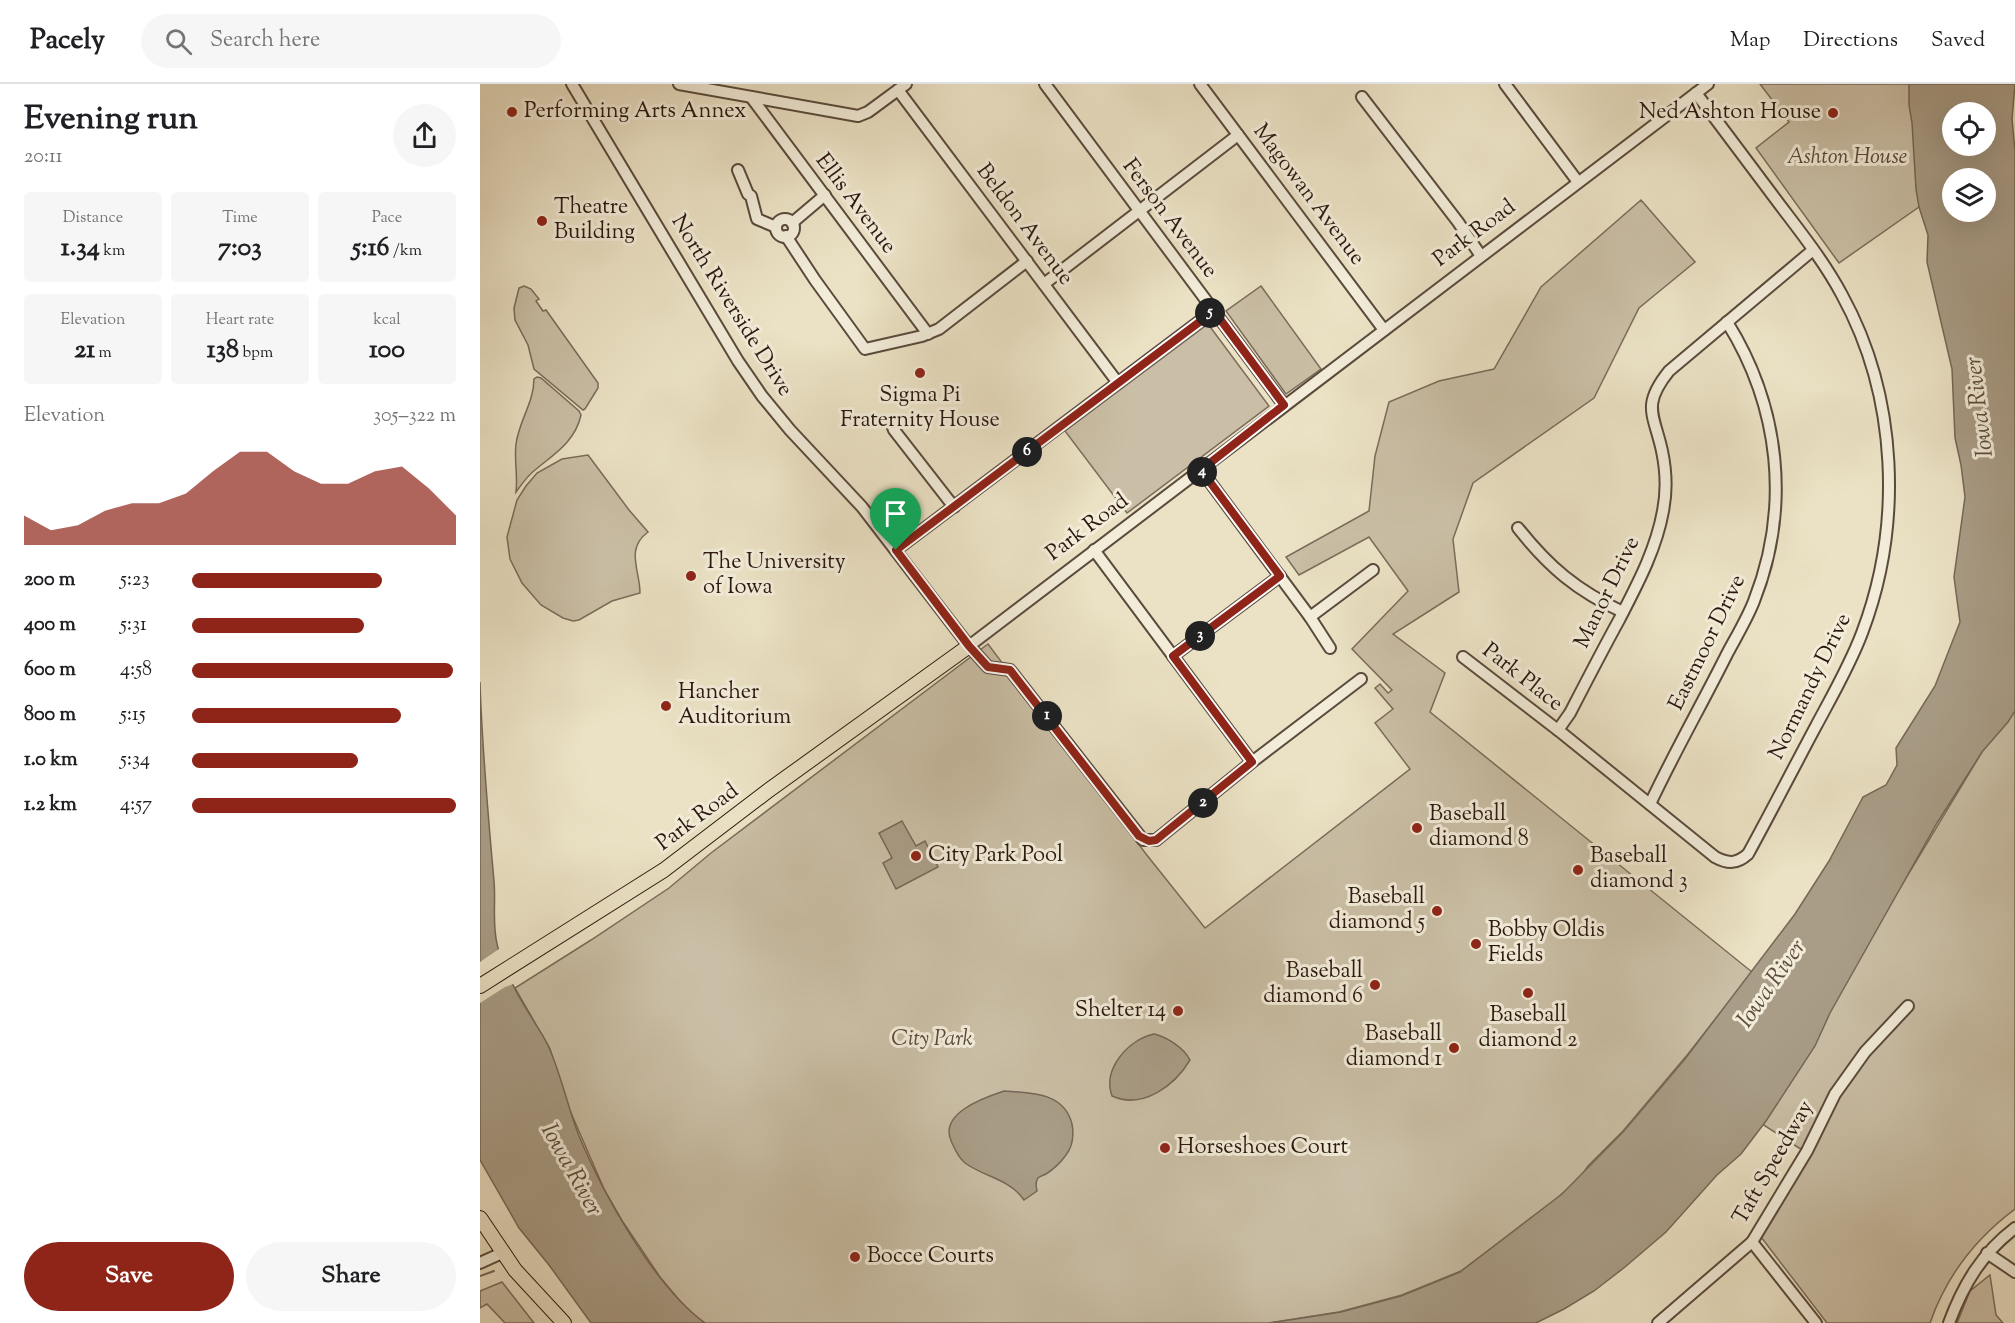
<!DOCTYPE html>
<meta charset="utf-8">
<style>
body{margin:0;font-family:"Sorts Mill Goudy",serif;background:#f6f6f6;color:#202124;height:100vh;display:flex;flex-direction:column;font-size:22px;white-space:nowrap}
*{box-sizing:border-box;margin:0}
p{font-size:20px;color:#757577}
.icon{flex:none;width:33px;height:33px;fill:none;stroke:currentColor;stroke-width:2;stroke-linecap:round;stroke-linejoin:round}
.map{position:relative;flex:1;overflow:hidden}
.panel{display:flex;flex-direction:column;background:#fff;width:480px}
.panel>*{flex:none}
.tools{position:absolute;left:1462px;top:18px;display:grid;gap:12px}
.tools a{display:grid;place-items:center;width:54px;height:54px;border-radius:50%;background:#fff;box-shadow:0 6px 24px #0002;font-size:30px}
.pin{position:absolute;display:grid;place-items:center;width:51px;height:51px;color:#fff;margin:-62px -26px;border-radius:50% 50% 50% 0;rotate:-45deg;box-shadow:0 0 6px #0007}
.pin .icon{rotate:45deg}
.km{position:absolute;width:30px;height:30px;margin:-15px;border-radius:50%;background:#222;color:#fff;font-size:16px;line-height:30px;text-align:center}
.round{display:grid;place-items:center;flex:none;width:63px;height:63px;border-radius:32px;background:#f6f6f6}
.head{display:flex;align-items:center;justify-content:space-between;height:102px;padding:0 24px}
h1{font-size:33px;font-weight:700;line-height:45px}
.metrics{display:grid;grid-template-columns:repeat(3,1fr);gap:9px;height:102px;padding:6px 24px}
.metrics div{display:grid;align-content:center;border-radius:6px;background:#f6f6f6;text-align:center}
.metrics b{font-size:26px;font-weight:700}
.metrics small{font-size:16px;font-weight:400}
.metrics p{font-size:16px}
.chart{height:168px;padding:12px 24px}
.chart p{display:flex;justify-content:space-between}
.chart svg{width:100%;height:108px;margin-top:6px;fill:#8f2418;opacity:.7}
.cta{display:flex;gap:12px;margin-top:auto;padding:12px 24px}
.cta a{flex:1;height:69px;border-radius:36px;background:#8f2418;color:#fff;font-size:24px;font-weight:700;line-height:69px;text-align:center}
.cta a+a{background:#f6f6f6;color:#202124}
ul{padding:0 24px;list-style:none;font-size:20px}
li{display:grid;grid-template-columns:96px 72px 1fr;align-items:center;height:45px}
li i{height:15px;border-radius:8px;background:#8f2418}
header{display:flex;align-items:center;gap:36px;box-sizing:border-box;height:84px;padding:0 30px;background:#fff;border-bottom:2px solid #e0e0e0}
header strong{font-size:28px}
nav{display:flex;gap:33px;margin-inline-start:auto;font-size:21px}
.search{width:420px;height:54px;background:#f6f6f6;display:flex;align-items:center;gap:15px;box-sizing:border-box;padding:0 21px;border-radius:33px;color:#757577;font-size:22px}
main{display:flex;flex:1;min-height:0}
.map>svg:first-child{display:block}
</style>
<header>
<strong>Pacely</strong>
<div class="search"><svg class="icon" aria-label="search" viewBox="0 0 24 24"><circle cx="10" cy="10" r="6"/><path d="M15 15l6 6"/></svg>Search here</div>
<nav><a>Map</a><a>Directions</a><a>Saved</a></nav>
</header>
<main>
<section class="panel">
<div class="head"><div><h1>Evening run</h1><p>20:11</p></div><a class="round"><svg class="icon" aria-label="share" viewBox="0 0 24 24"><path d="M12 15V3M7 8l5-5 5 5M5 13v7h14v-7"/></svg></a></div>
<div class="metrics">
<div><p>Distance</p><b>1.34<small> km</small></b></div>
<div><p>Time</p><b>7:03</b></div>
<div><p>Pace</p><b>5:16<small> /km</small></b></div>
</div>
<div class="metrics">
<div><p>Elevation</p><b>21<small> m</small></b></div>
<div><p>Heart rate</p><b>138<small> bpm</small></b></div>
<div><p>kcal</p><b>100</b></div>
</div>
<div class="chart"><p><span>Elevation</span>305–322 m</p>
<svg viewBox="0 0 160 44" preserveAspectRatio="none"><path d="M0 44V32L10 38L20 36L30 30L40 27L50 27L60 23L70 14L80 6L90 6L100 14L110 19L120 19L130 14L140 12L150 21L160 32V44z"/></svg>
</div>
<ul>
<li><b>200 m</b>5:23<i style="width:72%"></i></li>
<li><b>400 m</b>5:31<i style="width:65%"></i></li>
<li><b>600 m</b>4:58<i style="width:99%"></i></li>
<li><b>800 m</b>5:15<i style="width:79%"></i></li>
<li><b>1.0 km</b>5:34<i style="width:63%"></i></li>
<li><b>1.2 km</b>4:57<i style="width:100%"></i></li>
</ul>
<div class="cta"><a>Save</a><a>Share</a></div>
</section>
<div class="map">
<svg width="1535" height="1239" viewBox="0 0 1535 1239">
<rect width="100%" height="100%" fill="#ebe2c5"/>
<filter id="stains"><feTurbulence type="fractalNoise" baseFrequency=".00333" numOctaves="4"/><feColorMatrix values="0 0 0 0 .2 0 0 0 0 .09 0 0 0 0 .02 0 0 0 .5 -.17"/></filter>
<radialGradient id="worn" r=".72"><stop offset=".6" stop-color="#630" stop-opacity="0"/><stop offset="1" stop-color="#630" stop-opacity=".3"/></radialGradient>
<!-- green -->
<g fill="#cabfa6" stroke="#7a6b5a" stroke-width="1.5">
<polygon points="1280,0 1430,0 1439,123 1359,179 1276,64 1309,38"/>
<polygon points="1161,116 1215,178 1159,224 1114,314 993,399 973,455 979,508 913,550 965,589 950,628 1272,888 1208,970 1143,1047 1108,1082 1099,1095 1069,1121 981,1187 922,1211 859,1228 788,1239 225,1239 209,1228 180,1193 143,1138 124,1105 88,1022 70,965 35,904 111,856 189,804 231,769 508,560 666,770 725,844 930,685 895,639 913,625 895,604 900,600 908,609 912,606 872,565 928,507 889,453 819,491 806,473 889,427 895,372 909,318 959,297 1014,285 1061,203"/>
<polygon points="44,202 51,205 59,215 56,217 63,227 66,226 118,299 118,304 105,325 103,326 54,285 48,261 35,236 34,224 39,204"/>
<polygon points="781,202 841,285 806,310 746,227"/>
<polygon points="728,240 789,322 647,429 585,347"/>
<path d="M 57,293 L 61,294 L 99,327 L 101,331 C 95,358 74,370 55,386 C 47,392 42,400 36,408 C 38,392 34,376 36,360 C 39,337 54,318 54,295 Z"/>
<path d="M 108,371 L 149,426 L 168,448 C 145,465 160,486 160,509 L 132,517 L 99,536 L 93,537 L 83,534 L 61,521 L 42,499 L 30,475 L 27,453 L 37,416 L 46,402 L 57,389 L 82,375 Z"/>
<path d="M 1535,608 L 1535,1125 C 1496,1154 1466,1193 1450,1239 L 1347,1239 L 1281,1153 L 1331,1069 L 1319,1064 L 1279,1038 L 1502,668 Z"/>
<polygon points="1510,1191 1516,1231 1523,1239 1477,1239 1490,1207"/>
<polygon points="22,1198 54,1239 25,1239 7,1220 0,1224 0,1207"/>
</g>
<!-- water -->
<g fill="#a99d87" stroke="#766757" stroke-width="1.5" fill-rule="evenodd">
<path d="M 1429,0 L 1535,0 L 1532,35 L 1535,67 L 1535,627 L 1528,638 L 1502,668 L 1457,739 L 1350,929 L 1335,962 L 1286,1037 L 1261,1070 L 1237,1091 L 1186,1148 L 1145,1183 L 1114,1207 L 1084,1225 L 1056,1239 L 790,1239 L 861,1228 L 921,1212 L 980,1188 L 1082,1110 L 1143,1048 L 1205,975 L 1315,830 L 1349,777 L 1383,713 L 1406,701 L 1417,681 L 1416,664 L 1455,602 L 1480,538 L 1474,493 L 1485,413 L 1481,381 L 1475,354 L 1472,285 L 1447,178 L 1448,151 L 1439,123 L 1436,105 L 1432,39 L 1429,21 ZM 1506,28 L 1506,62 L 1473,62 L 1473,28 ZM 1506,94 L 1506,128 L 1473,128 L 1473,94 Z"/>
<path d="M 0,598 C 2,665 8,731 14,797 C 16,820 12,837 17,860 C 23,886 38,912 52,934 C 58,945 66,955 70,966 C 82,994 88,1024 99,1052 C 123,1110 174,1202 225,1239 L 111,1239 L 69,1181 L 39,1144 L 0,1076 Z"/>
<polygon points="422,737 436,762 445,757 458,783 416,805 403,779 412,774 399,749"/>
<path d="M 674,950 C 687,953 704,964 710,976 C 695,1001 663,1026 632,1012 C 622,985 649,955 674,950 Z"/>
<path d="M 524,1007 C 551,1009 584,1008 592,1040 C 594,1051 593,1062 586,1071 C 581,1078 574,1085 566,1090 C 564,1091 560,1092 558,1094 C 555,1098 556,1103 557,1107 L 544,1116 C 530,1095 504,1093 485,1079 C 479,1074 475,1066 472,1059 C 457,1030 503,1014 524,1007 Z"/>
</g>
<!-- pier -->
<polygon fill="#ebe2c5" points="19,865 22,865 36,899 25,903 0,919 0,878"/>
<g fill="none" stroke-linecap="round" stroke-linejoin="round">
<!-- stream -->
<polyline stroke="#766757" stroke-width="2" points="0,1192 14,1187"/>
<!-- minor casing -->
<g stroke="#5a4a3c" stroke-width="14">
<g id="minor">
<polyline points="92,0 258,277 282,312 310,346 382,423 489,562 508,583 530,586 663,756 676,756 772,678 881,595"/>
<polyline points="199,0 378,32 388,28 426,0"/>
<polyline points="565,0 804,321"/>
<polyline points="720,0 904,246"/>
<polyline points="1025,0 1098,98"/>
<polyline points="418,6 638,299"/>
<polyline points="271,13 448,250"/>
<polyline points="882,13 978,138 1001,172"/>
<polyline points="258,86 268,110 271,112 277,135 296,143"/>
<circle cx="305" cy="144" r="9"/>
<polyline points="312,139 345,111"/>
<polyline points="306,152 335,196 385,265 442,252 459,245 547,177"/>
<polyline points="564,200 758,51"/>
<polyline points="411,338 414,346 474,423"/>
<polyline points="721,386 830,533 850,564"/>
<path d="M 1038,444 C 1069,483 1097,507 1143,528"/>
<polyline points="416,466 733,227"/>
<polyline points="614,466 772,678"/>
<polyline points="830,533 893,486"/>
<polyline points="489,562 1228,0"/>
<polyline points="693,572 800,492"/>
<path d="M 983,573 L 1083,650 L 1235,773 C 1248,780 1257,780 1268,770 C 1291,728 1313,685 1336,642 C 1352,612 1370,581 1382,549 C 1423,441 1418,313 1362,211 C 1345,179 1322,150 1300,121 C 1272,84 1244,46 1216,9"/>
<path d="M 1078,646 L 1090,629 C 1106,598 1122,567 1139,536 C 1157,501 1176,466 1183,427 C 1187,407 1186,386 1182,367 C 1174,330 1161,322 1189,287 L 1333,166"/>
<path d="M 1170,720 C 1194,669 1222,620 1247,570 C 1256,553 1267,535 1274,517 C 1311,423 1300,323 1247,238"/>
<polyline points="1272,1158 1336,1239"/>
<polyline points="1507,1169 1535,1188"/>
<polyline points="0,1179 22,1169"/>
<polyline points="1178,1239 1272,1158 1327,1067 1355,1010 1385,968 1428,922"/>
<path d="M 1469,1239 C 1483,1201 1502,1169 1535,1144"/>
</g>
</g>
<!-- major casing -->
<g stroke="#2a170e" stroke-width="16">
<g id="major">
<polyline points="0,902 184,786 289,706 489,562"/>
<polyline points="0,1134 35,1186 84,1239"/>
</g>
</g>
<!-- minor -->
<use href="#minor" stroke="#f2ecd9" stroke-width="10"/>
<!-- major -->
<use href="#major" stroke="#ebe2c5" stroke-width="14"/>
</g>
<g fill="none" stroke-linecap="round" stroke-linejoin="round">
<!-- route casing -->
<g stroke="#fff" stroke-width="12">
<polygon id="route" points="734,227 804,321 721,386 800,492 693,572 772,678 676,756 669,757 659,752 530,586 508,583 489,562 416,466"/>
</g>
<!-- route -->
<use href="#route" stroke="#8f2418" stroke-width="8"/>
</g>
<!-- markers -->
<g fill="#8f2418" stroke="#f2ecd9" stroke-width="2">
<circle cx="32" cy="28" r="6"/>
<circle cx="1353" cy="29" r="6"/>
<circle cx="62" cy="137" r="6"/>
<circle cx="440" cy="289" r="6"/>
<circle cx="211" cy="492" r="6"/>
<circle cx="186" cy="622" r="6"/>
<circle cx="937" cy="744" r="6"/>
<circle cx="436" cy="772" r="6"/>
<circle cx="1098" cy="786" r="6"/>
<circle cx="957" cy="827" r="6"/>
<circle cx="996" cy="860" r="6"/>
<circle cx="895" cy="901" r="6"/>
<circle cx="1048" cy="909" r="6"/>
<circle cx="698" cy="927" r="6"/>
<circle cx="974" cy="964" r="6"/>
<circle cx="685" cy="1064" r="6"/>
<circle cx="375" cy="1173" r="6"/>
</g>
<g text-anchor="middle" dominant-baseline="central" stroke-width="6" stroke-linejoin="round" paint-order="stroke">
<!-- poi labels -->
<g font-size="22" fill="#2a170e" stroke="#f2ecd9" text-anchor="start">
<text x="44" y="28">Performing Arts Annex</text>
<text x="1341" y="29" text-anchor="end">Ned Ashton House</text>
<text x="74" y="124">Theatre<tspan x="74" dy="25">Building</tspan></text>
<text x="440" y="312" text-anchor="middle">Sigma Pi<tspan x="440" dy="25">Fraternity House</tspan></text>
<text x="223" y="479">The University<tspan x="223" dy="25">of Iowa</tspan></text>
<text x="198" y="609">Hancher<tspan x="198" dy="25">Auditorium</tspan></text>
<text x="949" y="731">Baseball<tspan x="949" dy="25">diamond 8</tspan></text>
<text x="448" y="772">City Park Pool</text>
<text x="1110" y="773">Baseball<tspan x="1110" dy="25">diamond 3</tspan></text>
<text x="945" y="814" text-anchor="end">Baseball<tspan x="945" dy="25">diamond 5</tspan></text>
<text x="1008" y="847">Bobby Oldis<tspan x="1008" dy="25">Fields</tspan></text>
<text x="883" y="888" text-anchor="end">Baseball<tspan x="883" dy="25">diamond 6</tspan></text>
<text x="686" y="927" text-anchor="end">Shelter 14</text>
<text x="1048" y="932" text-anchor="middle">Baseball<tspan x="1048" dy="25">diamond 2</tspan></text>
<text x="962" y="951" text-anchor="end">Baseball<tspan x="962" dy="25">diamond 1</tspan></text>
<text x="697" y="1064">Horseshoes Court</text>
<text x="387" y="1173">Bocce Courts</text>
</g>
<!-- park labels -->
<g font-size="22" font-style="italic" fill="#5a493c" stroke="#f2ecd9">
<text x="1367" y="74">Ashton House</text>
<text x="452" y="956">City Park</text>
</g>
<!-- street labels -->
<g font-size="22" fill="#2a170e" stroke="#f2ecd9">
<text transform="translate(828 111) rotate(53)">Magowan Avenue</text>
<text transform="translate(375 120) rotate(53)">Ellis Avenue</text>
<text transform="translate(689 135) rotate(53)">Ferson Avenue</text>
<text transform="translate(544 141) rotate(53)">Beldon Avenue</text>
<text transform="translate(995 150) rotate(-37)">Park Road</text>
<text transform="translate(251 222) rotate(58)">North Riverside Drive</text>
<text transform="translate(608 444) rotate(-37)">Park Road</text>
<text transform="translate(1128 509) rotate(-64)">Manor Drive</text>
<text transform="translate(1228 559) rotate(-64)">Eastmoor Drive</text>
<text transform="translate(1042 594) rotate(38)">Park Place</text>
<text transform="translate(1331 603) rotate(-64)">Normandy Drive</text>
<text transform="translate(218 734) rotate(-37)">Park Road</text>
<text transform="translate(1294 1079) rotate(-60)">Taft Speedway</text>
</g>
<!-- water labels -->
<g font-size="24" font-style="italic" fill="#5d4d3e" stroke="#f2ecd9">
<text transform="translate(1500 323) rotate(-97)">Iowa River</text>
<text transform="translate(1292 900) rotate(-55)">Iowa River</text>
<text transform="translate(91 1086) rotate(61)">Iowa River</text>
</g>
</g>
<rect width="100%" height="100%" filter="url(#stains)"/>
<rect width="100%" height="100%" fill="url(#worn)"/>
</svg>
<div class="tools">
<a><svg class="icon" aria-label="locate" viewBox="0 0 24 24"><circle cx="12" cy="12" r="6"/><path d="M12 2v4M12 18v4M2 12h4M18 12h4"/></svg></a>
<a><svg class="icon" aria-label="layers" viewBox="0 0 24 24"><path d="M12 4l9 5-9 5-9-5zM3 14l9 5 9-5"/></svg></a>
</div>
<div class="pin" style="left:416px;top:466px;background:#1e9e55"><svg class="icon" aria-label="arrive" viewBox="0 0 24 24"><path d="M6 21V4h12l-3 4 3 4H6"/></svg></div>
<b class="km" style="left:567px;top:632px">1</b>
<b class="km" style="left:723px;top:719px">2</b>
<b class="km" style="left:720px;top:552px">3</b>
<b class="km" style="left:722px;top:388px">4</b>
<b class="km" style="left:730px;top:229px">5</b>
<b class="km" style="left:547px;top:368px">6</b>
</div>
</main>
